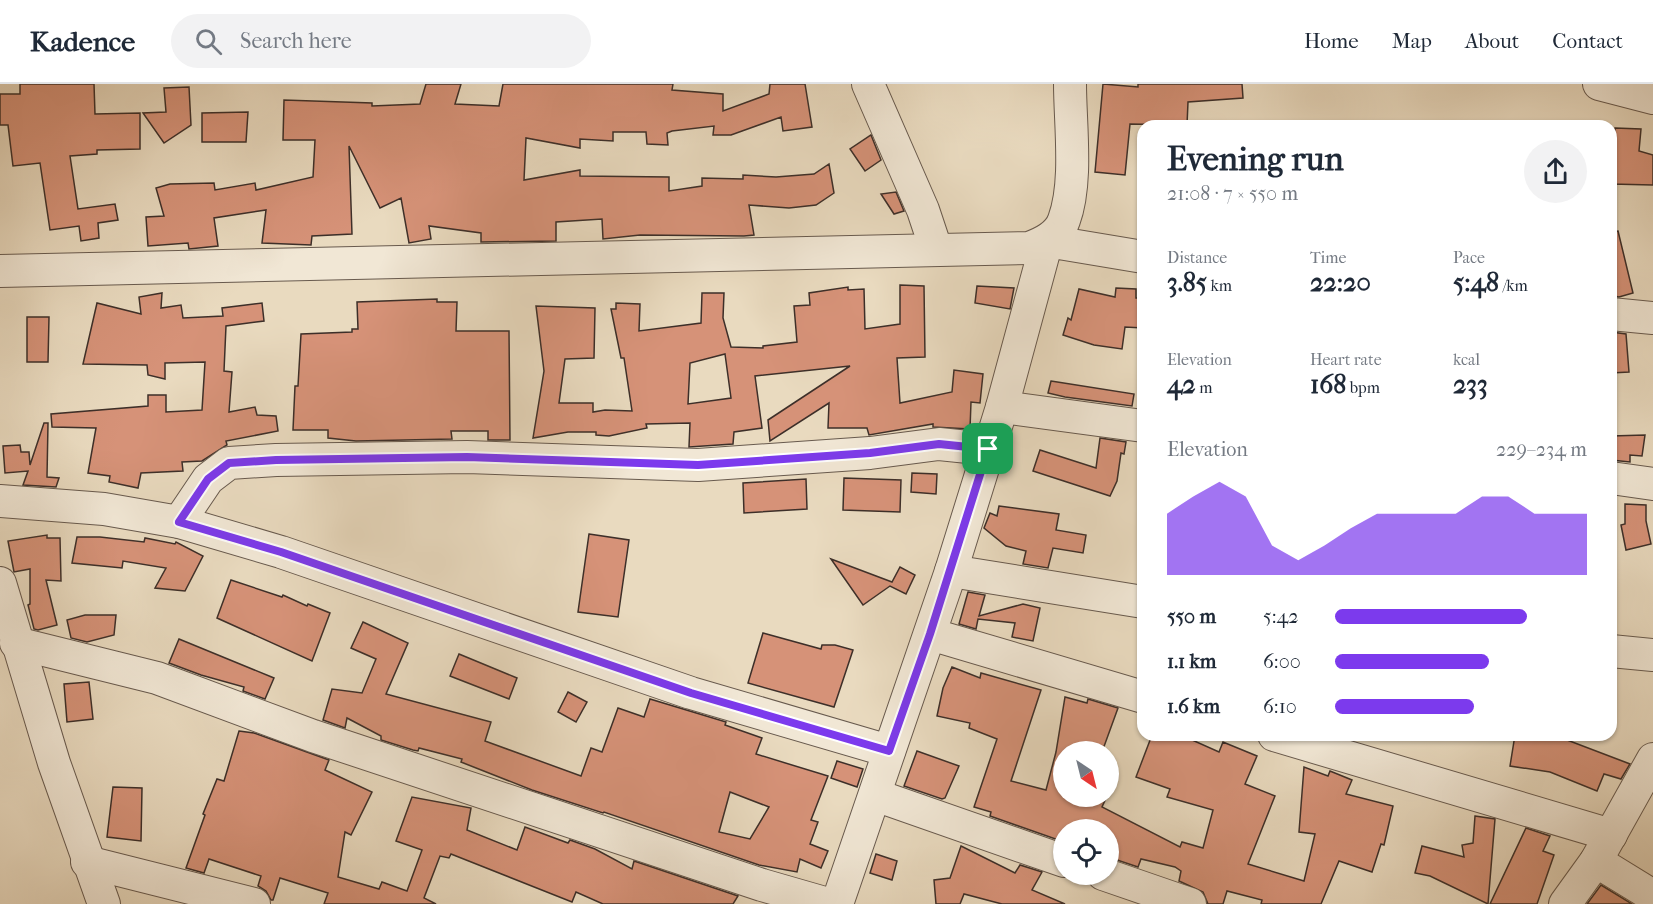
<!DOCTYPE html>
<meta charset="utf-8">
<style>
body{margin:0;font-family:"IM FELL French Canon",serif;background:#f2f2f3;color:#1f2937;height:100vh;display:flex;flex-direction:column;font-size:22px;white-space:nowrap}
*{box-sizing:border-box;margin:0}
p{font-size:20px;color:#747a83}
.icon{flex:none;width:33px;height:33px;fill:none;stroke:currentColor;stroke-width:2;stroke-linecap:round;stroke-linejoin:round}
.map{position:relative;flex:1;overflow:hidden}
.drawer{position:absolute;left:1137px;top:36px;width:480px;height:621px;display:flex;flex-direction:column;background:#fff;border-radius:18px;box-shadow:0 2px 4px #0004}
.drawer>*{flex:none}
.needle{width:39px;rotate:145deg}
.buttons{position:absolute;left:1053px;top:657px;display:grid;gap:12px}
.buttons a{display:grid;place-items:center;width:66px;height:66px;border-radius:50%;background:#fff;box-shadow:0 2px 4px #0004;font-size:30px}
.pin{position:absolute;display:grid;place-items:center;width:51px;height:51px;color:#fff;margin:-26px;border-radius:12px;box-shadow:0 3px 9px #0006}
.round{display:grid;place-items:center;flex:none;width:63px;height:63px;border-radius:32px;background:#f2f2f3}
.headline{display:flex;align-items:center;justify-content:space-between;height:102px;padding:0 30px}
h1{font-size:33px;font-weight:800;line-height:45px}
.stats{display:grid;grid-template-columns:repeat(3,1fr);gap:9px;height:102px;padding:6px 30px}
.stats div{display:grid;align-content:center}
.stats b{font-size:26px;font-weight:800}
.stats small{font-size:16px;font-weight:400}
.stats p{font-size:16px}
.chart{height:168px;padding:12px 30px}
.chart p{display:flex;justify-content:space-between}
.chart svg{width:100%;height:108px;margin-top:6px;fill:#7c3aed;opacity:.7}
ul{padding:0 30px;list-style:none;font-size:20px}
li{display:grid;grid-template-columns:96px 72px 1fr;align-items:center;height:45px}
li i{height:15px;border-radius:8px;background:#7c3aed}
header{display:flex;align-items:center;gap:36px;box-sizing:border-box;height:84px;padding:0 30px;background:#fff;border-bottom:2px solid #e0e1e3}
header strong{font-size:28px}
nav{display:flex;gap:33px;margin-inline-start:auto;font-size:21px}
.search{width:420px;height:54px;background:#f2f2f3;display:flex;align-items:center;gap:15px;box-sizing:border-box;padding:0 21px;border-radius:33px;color:#747a83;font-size:22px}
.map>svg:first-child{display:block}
</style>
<header>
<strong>Kadence</strong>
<div class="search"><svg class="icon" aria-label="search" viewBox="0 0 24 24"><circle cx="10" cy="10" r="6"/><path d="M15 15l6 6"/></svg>Search here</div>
<nav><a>Home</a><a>Map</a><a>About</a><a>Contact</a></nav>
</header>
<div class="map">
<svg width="1653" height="820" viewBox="0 0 1653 820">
<rect width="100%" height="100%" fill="#e9dabf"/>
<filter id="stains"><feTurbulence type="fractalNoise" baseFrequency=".00333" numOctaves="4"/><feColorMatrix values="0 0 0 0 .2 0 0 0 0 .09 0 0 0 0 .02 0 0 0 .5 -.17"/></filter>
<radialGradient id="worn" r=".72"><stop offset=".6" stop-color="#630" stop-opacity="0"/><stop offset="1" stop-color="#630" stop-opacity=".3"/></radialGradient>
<!-- building -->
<g fill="#d69278" stroke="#3d2f29" stroke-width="1.5" fill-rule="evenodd">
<polygon points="20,0 94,0 95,30 140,29 140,65 97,66 97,70 70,72 78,125 115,120 118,136 98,139 99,154 81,157 79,142 50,146 40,79 13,82 8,41 0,41 0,10 20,10"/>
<polygon points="426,0 461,0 455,20 499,22 503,0 673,0 672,6 723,10 723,27 769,10 770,0 805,0 812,43 783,47 781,33 731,51 713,51 714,42 672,47 667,49 668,61 647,60 646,48 613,48 613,57 580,55 580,64 526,54 524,96 580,86 580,92 669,93 669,107 702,102 702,94 743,95 743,91 776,93 814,90 829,80 834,109 816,121 789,124 749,121 754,151 744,152 640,151 603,155 602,135 556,138 556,157 481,158 481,149 429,142 431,155 409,159 401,114 380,124 349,62 352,150 312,152 311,161 262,159 266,126 214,134 218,162 189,165 188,159 148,162 146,133 164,132 156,104 170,100 214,99 215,106 255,99 256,106 313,93 315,56 283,56 284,16 372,19 372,22 420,20"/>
<polygon points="1103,0 1138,3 1138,0 1242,0 1243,14 1188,18 1187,41 1130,40 1125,91 1095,88"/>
<polygon points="189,3 191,41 164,59 143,29 166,28 164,4"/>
<polygon points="248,28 246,58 202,58 202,29"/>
<polygon points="1615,44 1641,45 1639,67 1653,71 1653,101 1611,100"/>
<polygon points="871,51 881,76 865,87 850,65"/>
<polygon points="896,108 904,127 894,130 881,110"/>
<polygon points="1618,147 1633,209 1619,213 1614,212 1611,201 1611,148"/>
<path d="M 900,201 L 924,202 L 925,273 L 897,274 L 900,319 L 952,308 L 954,286 L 983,290 L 980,319 L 971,318 L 970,345 L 933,343 L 933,340 L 869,351 L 867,344 L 828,344 L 829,319 L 770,357 L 768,336 L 850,282 L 755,292 L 762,344 L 734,348 L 733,360 L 689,363 L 690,339 L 646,340 L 647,344 L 609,352 L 596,351 L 596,348 L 568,348 L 533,354 L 544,287 L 536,222 L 595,224 L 594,274 L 565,275 L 559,319 L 593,319 L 593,328 L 605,326 L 632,327 L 624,274 L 621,274 L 611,225 L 616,225 L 616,219 L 640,220 L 639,247 L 701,239 L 702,209 L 724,209 L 723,234 L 731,263 L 763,264 L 763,262 L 797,258 L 794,222 L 810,221 L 809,209 L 848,203 L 848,206 L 864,205 L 865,245 L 900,240 ZM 725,270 L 731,314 L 688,320 L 690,279 Z"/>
<polygon points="977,202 1014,204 1010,225 975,219"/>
<polygon points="1116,204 1136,205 1136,214 1143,214 1143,244 1125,243 1122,265 1094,261 1063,251 1068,234 1071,236 1079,205 1115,213"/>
<polygon points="162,209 161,224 181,221 183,234 223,232 222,224 262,219 264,237 226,242 224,287 232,288 229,328 255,323 257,331 276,332 278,347 226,357 227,361 202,377 182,378 183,387 141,389 138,404 109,398 110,392 88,389 96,344 52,343 51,330 148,322 148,311 166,311 166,328 202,326 205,278 165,279 165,295 148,291 147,281 83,280 97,219 141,230 139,213"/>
<polygon points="437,215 437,218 457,218 456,247 509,247 510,356 488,356 488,347 451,347 452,355 356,357 328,354 328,346 293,346 295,302 298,302 301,250 352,248 352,245 358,245 357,218"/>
<polygon points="27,233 49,233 48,278 27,278"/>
<polygon points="1611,248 1626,250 1629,288 1611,289"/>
<polygon points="1051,297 1134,310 1132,322 1065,313 1048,309"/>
<polygon points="44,339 48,339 47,393 59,394 56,403 23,401 28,387 5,389 3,362 20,361 21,368 29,368 30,381"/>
<polygon points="1645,351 1642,372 1630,371 1630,378 1611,376 1611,352"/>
<polygon points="1100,354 1126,358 1124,370 1121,369 1117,397 1110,412 1033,387 1040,366 1096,384"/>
<polygon points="912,389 937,390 936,410 911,408"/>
<polygon points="844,394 901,396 900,428 843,426"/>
<polygon points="806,395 807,425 744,429 743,399"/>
<polygon points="1625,420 1646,421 1646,437 1651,460 1626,466 1621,441 1625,440"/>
<polygon points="999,422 1059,430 1056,446 1086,451 1083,469 1053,464 1048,484 1023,480 1026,467 1006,462 984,444 990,429 997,432"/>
<polygon points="589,450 629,456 618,533 578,528"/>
<polygon points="47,451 47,454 60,454 61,497 46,496 57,541 38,546 34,545 28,521 30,520 30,485 14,488 8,457"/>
<polygon points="77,453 100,453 144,458 145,454 175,460 176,458 203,472 185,507 155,504 166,484 123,477 122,484 72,479"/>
<polygon points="831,475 892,498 900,483 915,491 906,510 890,502 863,521"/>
<polygon points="231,496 282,513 283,511 307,522 308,520 330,529 312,577 217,534"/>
<polygon points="968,508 985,511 979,532 1023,520 1040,524 1033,557 1012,553 1015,539 978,535 976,545 959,540"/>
<polygon points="85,531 116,531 114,551 87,558 71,554 67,536"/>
<path d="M 363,538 L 408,559 L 386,610 L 491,638 L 485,657 L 581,692 L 591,664 L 602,668 L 618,624 L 644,633 L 650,615 L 726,638 L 725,641 L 762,654 L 756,670 L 828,692 L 811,736 L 818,738 L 810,760 L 828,767 L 821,784 L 800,775 L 797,788 L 759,781 L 604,728 L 603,729 L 532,706 L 461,678 L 462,675 L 419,664 L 418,667 L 413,666 L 381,656 L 381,652 L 347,634 L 345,644 L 323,636 L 332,605 L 362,609 L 376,575 L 351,564 ZM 730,708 L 769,723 L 750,755 L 719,748 Z"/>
<polygon points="763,549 821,565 822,561 835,561 853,566 834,623 748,599"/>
<polygon points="179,555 274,594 265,615 243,607 244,603 201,591 169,579"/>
<polygon points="459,570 517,594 509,615 450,592"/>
<polygon points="952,583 980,594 981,589 1041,606 1011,697 1046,706 1056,668 1065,613 1087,619 1088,615 1118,624 1102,668 1064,668 1064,712 1107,712 1102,723 1180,763 1182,758 1203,764 1213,726 1167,713 1170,705 1136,693 1152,651 1181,651 1219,668 1223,658 1257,672 1245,700 1275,712 1248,780 1304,797 1315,750 1299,748 1304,683 1328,692 1330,687 1352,696 1346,710 1393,722 1384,761 1381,760 1372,788 1339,777 1321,820 1261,820 1262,816 1227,807 1223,820 1208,820 1203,808 1179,797 1181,787 1175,783 1141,775 1138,783 1108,773 1108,746 1064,746 1064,758 990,732 991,728 974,723 997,655 969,644 970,639 937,632 943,604"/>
<polygon points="89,598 93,635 67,638 64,600"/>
<polygon points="568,608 587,618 576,638 558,628"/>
<polygon points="239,647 254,649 329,676 325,686 372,708 351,751 345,748 338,793 379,805 382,798 407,807 422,766 396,757 412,713 471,724 467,746 517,766 525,743 568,759 570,756 595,765 632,785 634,777 738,812 733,820 603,820 576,808 572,818 451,770 449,774 440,772 424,814 436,820 324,820 328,809 280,794 273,816 271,816 266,807 258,802 261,792 209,775 204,789 186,784 205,731 203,730 217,695 224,697"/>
<polygon points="1515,651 1554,651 1630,680 1621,695 1604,690 1597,707 1550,688 1510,682"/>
<polygon points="917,667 959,682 945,714 942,715 904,702"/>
<polygon points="837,677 863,685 857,703 831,694"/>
<polygon points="113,703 142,704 141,757 107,753"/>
<polygon points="1475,732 1495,735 1488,820 1430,792 1415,789 1422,762 1464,773 1462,761 1473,759"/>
<polygon points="1526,744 1550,752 1543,767 1554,771 1537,820 1490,820"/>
<polygon points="961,762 1015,789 1020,781 1042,788 1032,806 1065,820 1002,820 964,810 960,820 936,820 934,796 950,794"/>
<polygon points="876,770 897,777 892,796 870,789"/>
<polygon points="1601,801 1632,820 1587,820"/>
</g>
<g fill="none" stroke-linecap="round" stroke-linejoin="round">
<!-- minor casing -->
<g stroke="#685a4e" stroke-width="34">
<g id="minor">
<polyline points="868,0 923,126 936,165"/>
<polyline points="1599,0 1653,14"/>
<path d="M 0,187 L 1029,164 C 1043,159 1059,151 1064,136 C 1078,98 1070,40 1070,0"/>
<polyline points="1611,230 1653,234"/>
<polyline points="1002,323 1143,342"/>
<polyline points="1611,394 1653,400"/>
<polyline points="0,417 104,425 179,438 281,468 691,609 889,667"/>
<polyline points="179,438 208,395 229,379 276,376 467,373 698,381 870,369 939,360 988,365"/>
<polyline points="951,487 1143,518"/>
<polyline points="0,499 54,679 104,820"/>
<polyline points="930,550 1143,613"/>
<polyline points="16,559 157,594 313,652 762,801 828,820"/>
<polyline points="1611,567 1653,571"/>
<polyline points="1274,651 1611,751"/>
<polyline points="875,711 1064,777"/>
<polyline points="1596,777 1653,812"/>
<polyline points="87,778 254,820"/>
<polyline points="1103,790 1190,820"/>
<polyline points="837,820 951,487 1002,323 1047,157 1143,173"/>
<polyline points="1565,820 1596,777 1653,675"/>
</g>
</g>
<!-- minor -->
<use href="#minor" stroke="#f1e7d5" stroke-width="32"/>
</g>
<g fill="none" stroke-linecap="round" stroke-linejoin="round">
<!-- route casing -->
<g stroke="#fff" stroke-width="12">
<polygon id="route" points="939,360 988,365 930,550 889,667 691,609 281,468 179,438 208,395 229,379 276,376 467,373 698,381 870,369"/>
</g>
<!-- route -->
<use href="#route" stroke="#7c3aed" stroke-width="8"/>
</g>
<rect width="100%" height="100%" filter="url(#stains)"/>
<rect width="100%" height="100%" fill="url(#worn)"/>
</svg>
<div class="buttons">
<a><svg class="needle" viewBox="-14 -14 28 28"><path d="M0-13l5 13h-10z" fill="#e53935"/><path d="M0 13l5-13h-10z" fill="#747a83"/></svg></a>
<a><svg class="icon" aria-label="locate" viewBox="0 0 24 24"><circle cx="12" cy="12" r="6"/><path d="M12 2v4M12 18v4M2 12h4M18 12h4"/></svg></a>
</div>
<div class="pin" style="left:988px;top:365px;background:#1e9e55"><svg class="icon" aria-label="arrive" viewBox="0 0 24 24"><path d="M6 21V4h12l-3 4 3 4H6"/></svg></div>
<section class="drawer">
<div class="headline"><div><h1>Evening run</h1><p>21:08 · 7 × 550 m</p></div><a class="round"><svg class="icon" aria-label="share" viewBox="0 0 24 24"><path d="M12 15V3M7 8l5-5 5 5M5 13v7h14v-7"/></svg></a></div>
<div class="stats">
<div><p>Distance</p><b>3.85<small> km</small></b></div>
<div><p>Time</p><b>22:20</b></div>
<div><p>Pace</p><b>5:48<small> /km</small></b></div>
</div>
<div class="stats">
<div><p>Elevation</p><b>42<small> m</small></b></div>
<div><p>Heart rate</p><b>168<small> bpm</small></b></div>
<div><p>kcal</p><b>233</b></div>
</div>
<div class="chart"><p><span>Elevation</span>229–234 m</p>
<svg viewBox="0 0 160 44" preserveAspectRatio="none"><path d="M0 44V19L10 12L20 6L30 12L40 32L50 38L60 32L70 25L80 19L90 19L100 19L110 19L120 12L130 12L140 19L150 19L160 19V44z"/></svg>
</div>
<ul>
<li><b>550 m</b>5:42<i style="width:76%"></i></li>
<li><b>1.1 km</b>6:00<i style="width:61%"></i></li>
<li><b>1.6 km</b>6:10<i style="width:55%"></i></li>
</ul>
</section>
</div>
